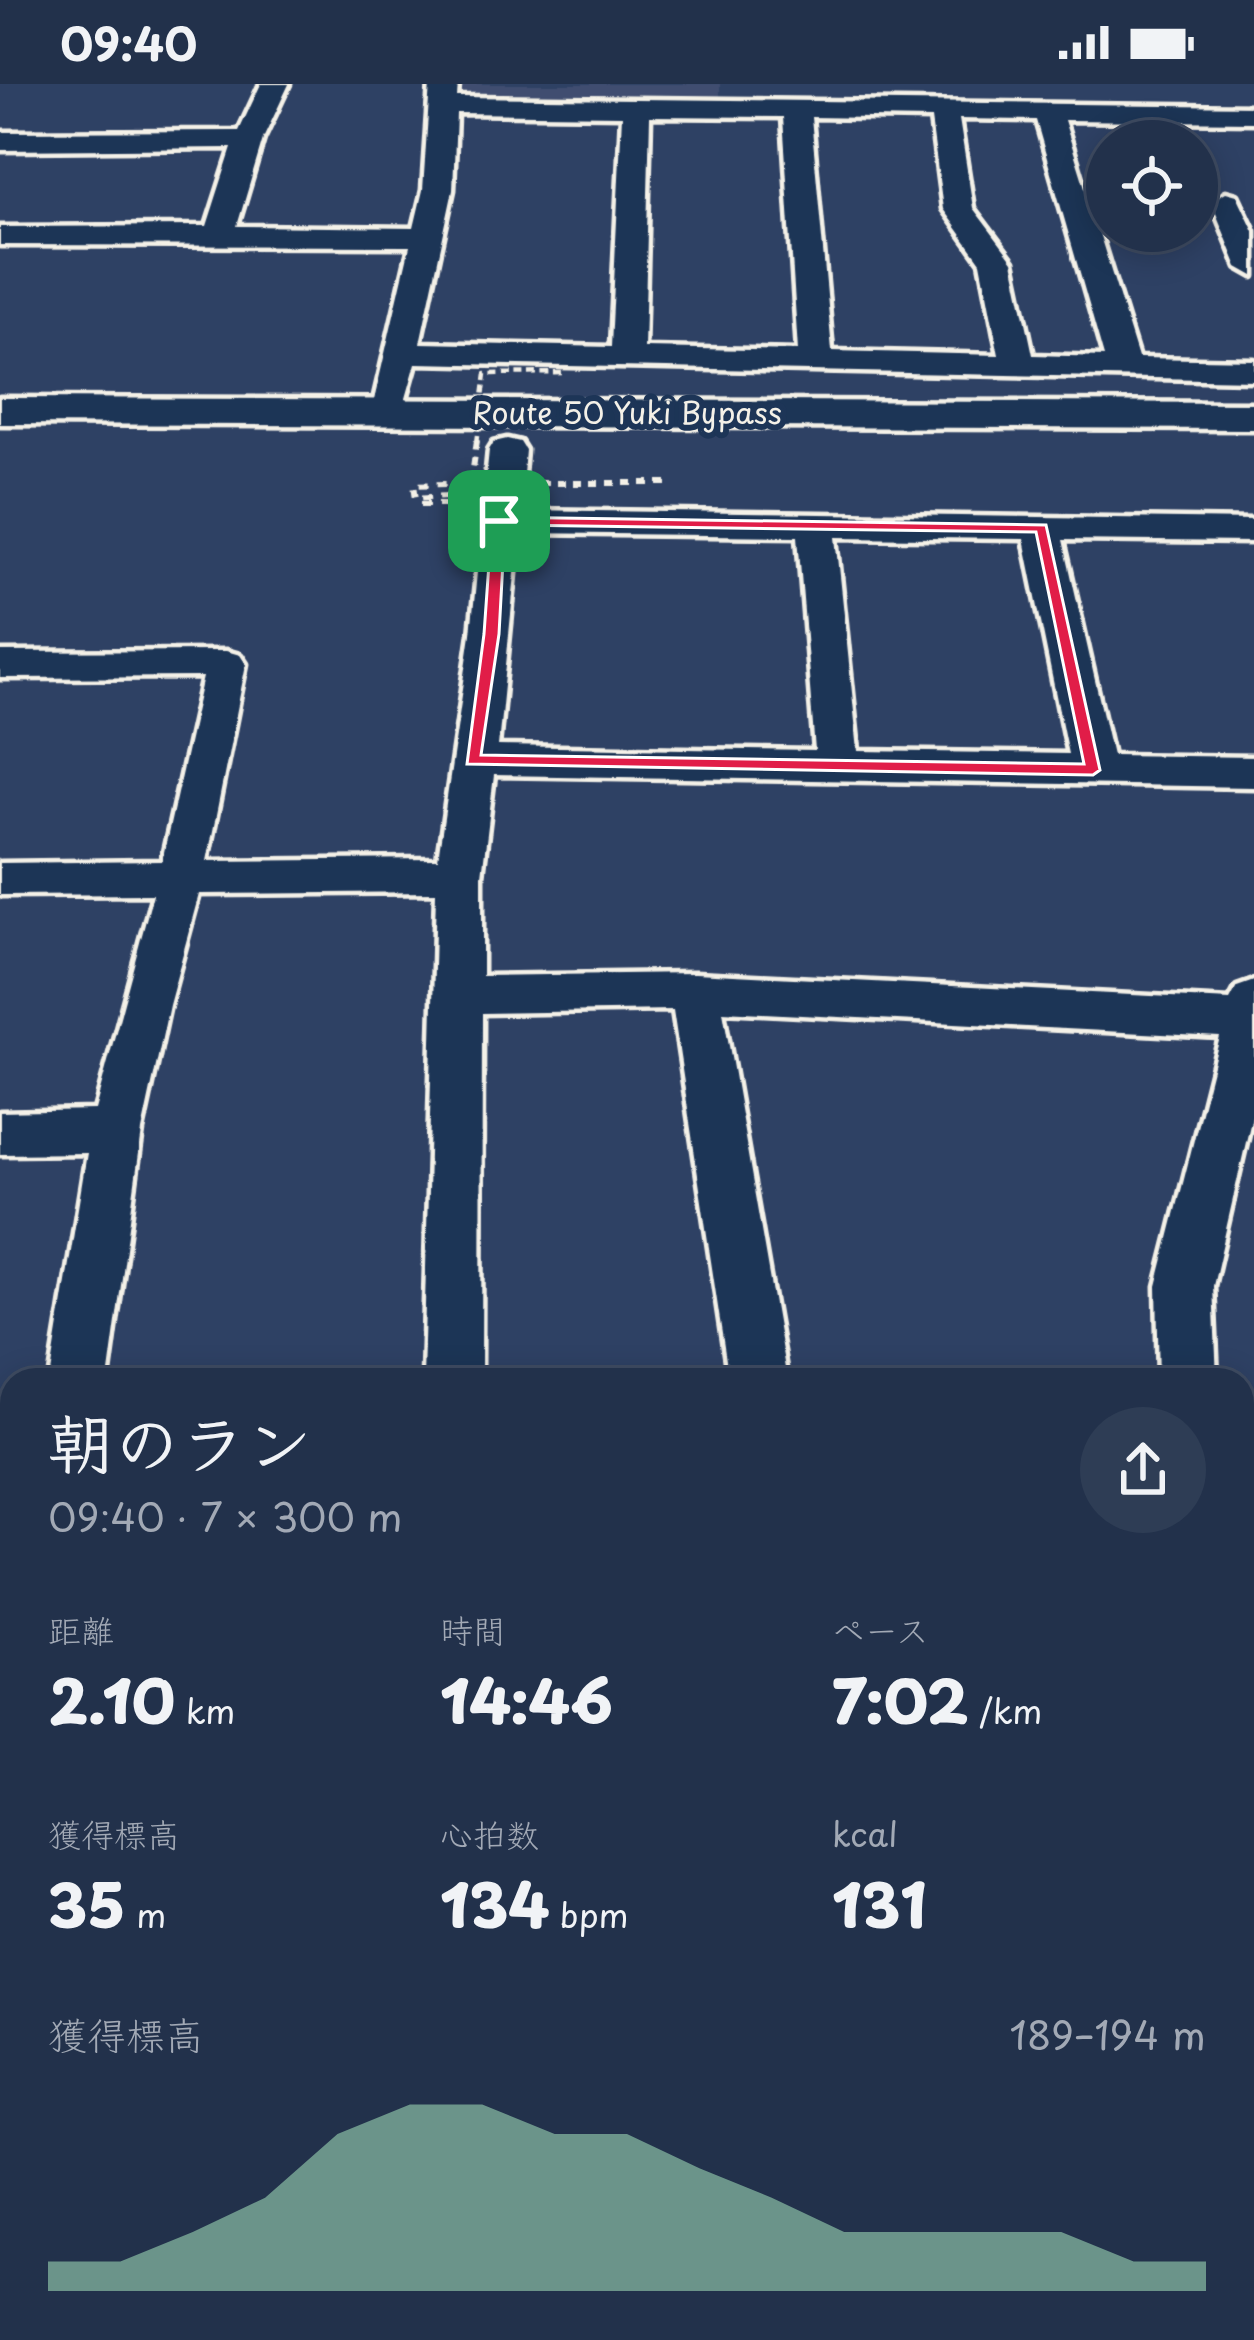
<!DOCTYPE html>
<html lang="ja">
<meta charset="utf-8">
<style>
body{margin:0;font-family:"Playpen Sans","Klee One",sans-serif;background:#2e3d55;color:#f1f3f6;height:100vh;display:flex;flex-direction:column;font-size:45px;white-space:nowrap}
*{box-sizing:border-box;margin:0}
p{font-size:39px;color:#a2a9b5}
.icon{flex:none;width:66px;height:66px;fill:none;stroke:currentColor;stroke-width:2;stroke-linecap:round;stroke-linejoin:round}
.map{position:relative;flex:1;overflow:hidden}
.details{position:absolute;left:0px;top:1284px;width:1254px;height:972px;display:flex;flex-direction:column;background:#22314b;border-radius:36px 36px 0 0;box-shadow:0 6px 30px #0003,0 0 0 3px #3f4c63}
.details>*{flex:none}
.buttons{position:absolute;left:1086px;top:36px;display:grid;gap:24px}
.buttons a{display:grid;place-items:center;width:132px;height:132px;border-radius:50%;background:#22314b;box-shadow:0 6px 30px #0003,0 0 0 3px #3f4c63;font-size:60px}
.pin{position:absolute;display:grid;place-items:center;width:102px;height:102px;color:#fff;margin:-51px;border-radius:24px;box-shadow:0 6px 18px #0006}
.round{display:grid;place-items:center;flex:none;width:126px;height:126px;border-radius:63px;background:#2e3d55}
.overview{display:flex;align-items:center;justify-content:space-between;height:204px;padding:0 48px}
h1{font-size:66px;font-weight:800;line-height:90px}
.metrics{display:grid;grid-template-columns:repeat(3,1fr);gap:18px;height:204px;padding:12px 48px}
.metrics div{display:grid;align-content:center}
.metrics b{font-size:60px;font-weight:800}
.metrics small{font-size:33px;font-weight:400}
.metrics p{font-size:33px}
.chart{height:336px;padding:24px 48px}
.chart p{display:flex;justify-content:space-between}
.chart svg{width:100%;height:216px;margin-top:12px;fill:#8abfa5;opacity:.7}
.status{display:flex;justify-content:space-between;align-items:center;height:84px;padding:0 60px;background:#22314b;direction:ltr}
.status svg{height:33px;fill:currentColor}
.map>svg:first-child{display:block}
</style>
<div class="status"><b>09:40</b><svg viewBox="0 0 49 12"><path d="M0 12V9h3v3zM5 12V6h3v6zM10 12V3h3v9zM15 12V0h3v12zM26 1h20v11H26zM47 4h2v5h-2z"/></svg></div>
<div class="map">
<svg width="1254" height="2256" viewBox="0 0 1254 2256">
<rect width="100%" height="100%" fill="#2e4164"/>
<filter id="ink" filterUnits="userSpaceOnUse"><feTurbulence type="fractalNoise" baseFrequency=".00833" numOctaves="2"/><feDisplacementMap in="SourceGraphic" scale="24" xChannelSelector="R" yChannelSelector="G"/><feConvolveMatrix kernelMatrix="1 2 1 2 8 2 1 2 1" color-interpolation-filters="sRGB"/></filter>
<g filter="url(#ink)">
<!-- built -->
<polygon fill="#3f4e70" points="458,0 720,0 720,20 463,17 457,8"/>
<g fill="none" stroke-linecap="round" stroke-linejoin="round">
<!-- minor casing -->
<g stroke="#f4f1e8" stroke-width="9">
<g id="minor">
<path d="M 261,0 L 289,0 L 263,55 L 237,142 L 414,144 L 423,106 L 430,0 L 458,0 L 457,13 L 1254,22 L 1254,38 L 1064,36 L 1138,274 L 1254,276 L 1254,296 L 416,279 L 401,332 L 377,332 L 372,325 L 410,162 L 0,161 L 0,143 L 207,142 L 232,64 L 0,66 L 0,48 L 239,47 ZM 456,29 L 622,31 L 611,263 L 420,259 L 453,106 ZM 650,32 L 783,33 L 798,267 L 644,264 ZM 811,33 L 931,35 L 943,125 L 981,178 L 999,271 L 832,267 ZM 959,35 L 1036,36 L 1104,273 L 1033,271 L 1013,177 L 973,124 Z"/>
<polygon points="1226,108 1237,111 1254,147 1254,192 1238,183 1211,117"/>
<path d="M 507,355 L 520,358 L 525,366 L 520,426 L 1254,436 L 1254,458 L 1063,456 L 1112,671 L 1254,673 L 1254,703 L 494,691 L 482,791 L 482,892 L 695,889 L 1230,916 L 1237,903 L 1254,897 L 1254,1023 L 1213,1202 L 1217,1296 L 1159,1296 L 1157,1202 L 1220,953 L 723,927 L 787,1296 L 729,1296 L 673,926 L 482,929 L 481,1296 L 423,1296 L 436,808 L 199,810 L 169,921 L 142,1047 L 108,1296 L 50,1296 L 87,1069 L 0,1070 L 0,1028 L 95,1026 L 153,810 L 0,811 L 0,779 L 162,777 L 203,593 L 0,594 L 0,568 L 226,567 L 240,571 L 246,580 L 207,777 L 438,775 L 471,550 L 489,366 L 494,358 ZM 519,449 L 798,452 L 815,667 L 498,662 ZM 836,453 L 1024,455 L 1068,670 L 858,667 Z"/>
<rect x="0" y="1321" width="12" height="54"/>
<polygon points="1242,1537 1254,1539 1254,1603 1242,1601"/>
<polygon points="12,1552 12,1616 0,1617 0,1553"/>
<polygon points="1242,1877 1254,1882 1254,2033 1242,2028"/>
<polygon points="131,2244 211,2244 209,2256 129,2256"/>
<rect x="416" y="2244" width="80" height="12"/>
</g>
</g>
<!-- highway casing -->
<g stroke="#f4f1e8" stroke-width="9">
<polygon id="highway" points="0,314 1254,319 1254,345 0,340"/>
</g>
<!-- minor -->
<use href="#minor" fill="#1d3557" fill-rule="evenodd"/>
<!-- highway -->
<use href="#highway" fill="#1d3557" fill-rule="evenodd"/>
<!-- path-bridge-far1 -->
<polyline stroke="#f4f1e8" stroke-width="4.5" stroke-dasharray="8 4.5" stroke-linecap="butt" points="477,359 486,290 564,289"/>
<!-- path-bridge -->
<g stroke="#f4f1e8" stroke-width="6" stroke-dasharray="9 8" stroke-linecap="butt">
<polyline points="471,399 670,399"/>
<polyline points="421,420 481,420 480,410 416,414 414,401 471,399 477,356"/>
</g>
</g>
</g>
<!-- route -->
<path fill="#e11d48" stroke="#fff" stroke-width="3" fill-rule="evenodd" d="M 499,433 L 1046,441 L 1100,686 L 1093,691 L 467,680 L 484,550 L 492,437 ZM 505,441 L 1036,448 L 1084,680 L 481,671 L 499,550 Z"/>
<g text-anchor="middle" dominant-baseline="central" stroke-width="12" stroke-linejoin="round" paint-order="stroke">
<!-- far-street labels -->
<g font-size="30" fill="#f4f1e8" stroke="#1d3557">
<text x="627" y="327">Route 50 Yuki Bypass</text>
</g>
</g>
</svg>
<div class="buttons">
<a><svg class="icon" aria-label="locate" viewBox="0 0 24 24"><circle cx="12" cy="12" r="6"/><path d="M12 2v4M12 18v4M2 12h4M18 12h4"/></svg></a>
</div>
<div class="pin" style="left:499px;top:437px;background:#1e9e55"><svg class="icon" aria-label="arrive" viewBox="0 0 24 24"><path d="M6 21V4h12l-3 4 3 4H6"/></svg></div>
<section class="details">
<div class="overview"><div><h1>朝のラン</h1><p>09:40 · 7 × 300 m</p></div><a class="round"><svg class="icon" aria-label="share" viewBox="0 0 24 24"><path d="M12 15V3M7 8l5-5 5 5M5 13v7h14v-7"/></svg></a></div>
<div class="metrics">
<div><p>距離</p><b>2.10<small> km</small></b></div>
<div><p>時間</p><b>14:46</b></div>
<div><p>ペース</p><b>7:02<small> /km</small></b></div>
</div>
<div class="metrics">
<div><p>獲得標高</p><b>35<small> m</small></b></div>
<div><p>心拍数</p><b>134<small> bpm</small></b></div>
<div><p>kcal</p><b>131</b></div>
</div>
<div class="chart"><p><span>獲得標高</span>189–194 m</p>
<svg viewBox="0 0 160 44" preserveAspectRatio="none"><path d="M0 44V38L10 38L20 32L30 25L40 12L50 6L60 6L70 12L80 12L90 19L100 25L110 32L120 32L130 32L140 32L150 38L160 38V44z"/></svg>
</div>
</section>
</div>
